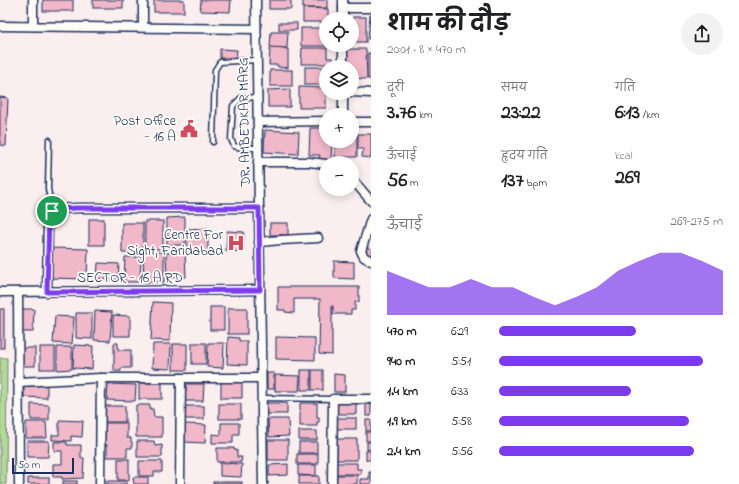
<!DOCTYPE html>
<html lang="hi">
<meta charset="utf-8">
<style>
body{margin:0;font-family:"Indie Flower","Playpen Sans Deva",sans-serif;background:#f2f2f2;color:#202124;height:100vh;display:flex;flex-direction:column;font-size:15px;white-space:nowrap}
*{box-sizing:border-box;margin:0}
p{font-size:13px;color:#757577}
.icon{flex:none;width:22px;height:22px;fill:none;stroke:currentColor;stroke-width:2;stroke-linecap:round;stroke-linejoin:round}
.map{position:relative;flex:1;overflow:hidden}
.drawer{display:flex;flex-direction:column;background:#fff;width:368px}
.drawer>*{flex:none}
.buttons{position:absolute;left:319px;top:12px;display:grid;gap:8px}
.buttons a{display:grid;place-items:center;width:40px;height:40px;border-radius:50%;background:#fff;box-shadow:0 2px 10px #0003;font-size:20px}
.scale{position:absolute;left:12px;bottom:10px;width:62px;box-sizing:border-box;padding-left:4px;border:2px solid #1b2f5e;border-top:0;font-size:11px;line-height:14px;white-space:nowrap;color:#1b2f5e;-webkit-text-stroke:3px #fdfcf7;paint-order:stroke}
.pin{position:absolute;display:grid;place-items:center;width:34px;height:34px;color:#fff;margin:-17px;border:2px solid #fff;border-radius:50%;box-shadow:0 1px 4px #0007}
.round{display:grid;place-items:center;flex:none;width:42px;height:42px;border-radius:21px;background:#f2f2f2}
.head{display:flex;align-items:center;justify-content:space-between;height:68px;padding:0 16px}
h1{font-size:22px;font-weight:700;line-height:30px}
.figures{display:grid;grid-template-columns:repeat(3,1fr);gap:6px;height:68px;padding:4px 16px}
.figures div{display:grid;align-content:center}
.figures b{font-size:20px;font-weight:700}
.figures small{font-size:11px;font-weight:400}
.figures p{font-size:11px}
.chart{height:112px;padding:8px 16px}
.chart p{display:flex;justify-content:space-between}
.chart svg{width:100%;height:72px;margin-top:4px;fill:#7c3aed;opacity:.7}
ul{padding:0 16px;list-style:none;font-size:13px}
li{display:grid;grid-template-columns:64px 48px 1fr;align-items:center;height:30px}
li i{height:10px;border-radius:5px;background:#7c3aed}
main{display:flex;flex:1;min-height:0}
.map>svg:first-child{display:block}
</style>
<main>
<div class="map">
<svg width="371" height="484" viewBox="0 0 371 484">
<rect width="100%" height="100%" fill="#fbeeee"/>
<filter id="ink" filterUnits="userSpaceOnUse"><feTurbulence type="fractalNoise" baseFrequency=".025" numOctaves="2"/><feDisplacementMap in="SourceGraphic" scale="8" xChannelSelector="R" yChannelSelector="G"/><feConvolveMatrix kernelMatrix="1 2 1 2 8 2 1 2 1" color-interpolation-filters="sRGB"/></filter>
<g filter="url(#ink)">
<!-- green -->
<polygon fill="#b4da96" stroke="#68847a" points="0,358 7,358 6,484 0,484"/>
<!-- building -->
<g fill="#f1b8c9" stroke="#1b2f5e">
<rect x="43" y="0" width="30" height="11"/>
<rect x="93" y="0" width="30" height="8"/>
<rect x="154" y="0" width="30" height="12"/>
<polygon points="201,0 231,0 230,12 200,11"/>
<rect x="269" y="0" width="22" height="9"/>
<rect x="303" y="0" width="24" height="8"/>
<polygon points="303,8 328,9 328,19 326,19 326,22 303,22"/>
<polygon points="370,15 371,15 371,39 368,39"/>
<rect x="353" y="17" width="13" height="25"/>
<rect x="279" y="23" width="18" height="7"/>
<polygon points="301,28 326,28 326,45 328,45 328,46 301,46"/>
<polygon points="271,32 288,32 287,48 270,47"/>
<polygon points="270,48 288,49 288,68 278,67 278,65 269,65"/>
<polygon points="302,48 327,48 327,58 332,58 332,64 301,64"/>
<polygon points="220,49 237,50 236,59 220,58"/>
<polygon points="347,49 366,49 367,79 352,78 352,67 347,67"/>
<rect x="368" y="53" width="3" height="26"/>
<rect x="305" y="67" width="21" height="18"/>
<rect x="270" y="70" width="22" height="16"/>
<polygon points="299,87 326,88 326,108 299,108"/>
<polygon points="290,89 290,107 268,107 268,90"/>
<polygon points="0,97 8,98 6,146 0,145"/>
<polygon points="310,128 324,128 324,136 326,136 326,141 332,141 331,160 319,159 320,155 309,155"/>
<polygon points="265,130 299,132 298,154 264,152"/>
<polygon points="352,132 357,132 357,157 335,157 335,141 352,141"/>
<polygon points="358,134 371,134 371,158 362,157 363,149 358,149"/>
<polygon points="185,217 185,245 167,245 167,218"/>
<rect x="89" y="219" width="15" height="26"/>
<rect x="145" y="221" width="18" height="28"/>
<polygon points="122,223 143,223 143,249 129,249 129,253 122,253"/>
<rect x="270" y="223" width="18" height="12"/>
<polygon points="208,228 208,253 187,254 187,229"/>
<polygon points="227,231 244,232 243,252 226,251"/>
<polygon points="366,247 371,249 371,258 363,255"/>
<polygon points="50,248 88,249 87,279 50,278"/>
<polygon points="143,252 164,252 164,282 144,282"/>
<polygon points="185,252 186,277 167,278 166,253"/>
<polygon points="125,257 141,257 140,282 124,282"/>
<polygon points="334,261 354,262 354,279 334,278"/>
<polygon points="98,263 119,264 118,280 97,279"/>
<polygon points="278,287 359,287 359,302 355,302 355,310 351,310 351,314 333,314 333,306 332,306 332,355 319,354 320,299 294,299 294,313 285,312 285,310 278,310"/>
<polygon points="153,302 171,303 170,341 151,340"/>
<rect x="210" y="307" width="14" height="23"/>
<rect x="228" y="308" width="19" height="26"/>
<rect x="0" y="309" width="4" height="39"/>
<polygon points="20,309 34,309 33,332 19,332"/>
<polygon points="95,311 112,312 110,341 94,340"/>
<polygon points="76,313 92,313 92,339 76,338"/>
<polygon points="113,315 130,316 130,336 113,336"/>
<polygon points="55,316 74,317 72,344 53,343"/>
<polygon points="228,337 239,338 239,341 247,341 247,365 227,364"/>
<polygon points="276,337 315,338 315,360 276,359"/>
<polygon points="114,343 118,343 118,350 131,350 131,368 121,368 121,371 114,371"/>
<rect x="192" y="343" width="14" height="21"/>
<polygon points="208,343 224,343 223,368 207,367"/>
<polygon points="153,344 171,344 170,369 152,368"/>
<rect x="173" y="344" width="14" height="26"/>
<polygon points="74,345 93,346 92,369 73,368"/>
<rect x="40" y="347" width="15" height="22"/>
<polygon points="57,347 72,347 72,369 57,370"/>
<rect x="22" y="348" width="13" height="18"/>
<rect x="301" y="370" width="10" height="20"/>
<rect x="312" y="370" width="11" height="20"/>
<rect x="267" y="373" width="7" height="16"/>
<polygon points="334,374 345,375 345,392 334,392"/>
<polygon points="275,375 300,376 299,391 275,391"/>
<polygon points="221,381 242,382 242,398 221,398"/>
<polygon points="24,383 47,384 47,398 24,397"/>
<rect x="139" y="383" width="23" height="16"/>
<polygon points="108,384 136,385 135,401 107,400"/>
<polygon points="186,384 204,384 203,401 182,401 182,392 186,392"/>
<rect x="266" y="403" width="21" height="11"/>
<polygon points="300,403 317,403 317,417 319,417 319,422 317,422 317,426 300,426"/>
<rect x="336" y="403" width="20" height="11"/>
<polygon points="31,404 49,405 49,420 31,420"/>
<rect x="219" y="404" width="22" height="15"/>
<rect x="366" y="404" width="5" height="12"/>
<polygon points="136,405 150,405 150,409 153,409 154,417 162,417 162,437 136,437"/>
<rect x="105" y="406" width="20" height="16"/>
<rect x="185" y="406" width="19" height="13"/>
<rect x="335" y="418" width="21" height="11"/>
<polygon points="268,419 288,419 289,436 269,437"/>
<polygon points="59,420 83,421 82,437 71,436 71,441 52,440 52,435 59,435"/>
<rect x="366" y="420" width="5" height="11"/>
<polygon points="26,422 46,422 47,438 26,438"/>
<polygon points="103,423 127,423 127,438 131,438 131,442 132,442 132,448 127,448 127,457 107,457 107,445 103,445"/>
<polygon points="221,423 239,423 239,434 233,434 233,443 212,443 212,434 221,435"/>
<polygon points="185,424 206,425 205,443 184,442"/>
<rect x="299" y="431" width="18" height="9"/>
<rect x="366" y="432" width="5" height="9"/>
<rect x="337" y="439" width="20" height="21"/>
<rect x="268" y="440" width="20" height="20"/>
<polygon points="27,441 49,441 48,457 27,457"/>
<polygon points="137,441 154,441 155,446 162,445 162,457 137,457"/>
<polygon points="54,442 67,442 67,445 81,445 81,458 84,458 83,478 62,479 62,477 53,477 53,464 62,464 62,451 54,451"/>
<rect x="299" y="442" width="18" height="11"/>
<polygon points="367,442 371,442 371,449 367,450"/>
<polygon points="217,448 234,448 234,450 237,450 237,457 242,457 241,462 217,462"/>
<rect x="366" y="451" width="5" height="9"/>
<rect x="297" y="454" width="21" height="10"/>
<rect x="118" y="459" width="11" height="21"/>
<polygon points="139,461 162,461 162,472 154,472 154,476 139,476"/>
<polygon points="220,463 242,464 241,477 220,476"/>
<polygon points="336,463 357,463 357,469 361,469 361,474 336,474"/>
<polygon points="288,464 288,475 269,476 269,465"/>
<polygon points="298,465 316,465 316,476 298,475"/>
<polygon points="369,472 371,472 371,484 360,484 360,479 369,479"/>
<rect x="336" y="475" width="21" height="9"/>
<rect x="299" y="476" width="20" height="8"/>
<polygon points="133,477 148,477 148,484 134,484"/>
<rect x="28" y="478" width="21" height="6"/>
<rect x="63" y="481" width="14" height="3"/>
<rect x="107" y="481" width="20" height="3"/>
<rect x="213" y="482" width="29" height="2"/>
</g>
<g fill="none" stroke-linecap="round" stroke-linejoin="round">
<!-- lane casing -->
<g stroke="#1b2f5e" stroke-width="7">
<g id="lane">
<polyline points="257,97 241,98 233,106 231,139 234,146 242,148 258,148"/>
<polyline points="49,140 48,189 52,211"/>
<polyline points="213,142 215,70 220,62 257,60"/>
<polyline points="262,398 333,399"/>
</g>
</g>
<!-- street casing -->
<g stroke="#1b2f5e" stroke-width="11">
<g id="street">
<polyline points="33,0 33,26"/>
<polyline points="143,0 143,27"/>
<polyline points="256,0 263,484"/>
<polyline points="343,8 371,8"/>
<polyline points="343,19 343,0"/>
<polyline points="0,26 256,29"/>
<polyline points="343,67 343,45"/>
<polyline points="352,92 371,93"/>
<polyline points="343,115 343,93"/>
<polyline points="258,122 326,121"/>
<polyline points="352,122 371,122"/>
<polyline points="258,162 309,162 326,164"/>
<polyline points="352,179 371,201"/>
<polyline points="371,219 361,251 364,257 371,261"/>
<polyline points="259,242 281,240 318,238"/>
<polyline points="0,292 260,290"/>
<polyline points="18,292 19,484"/>
<polyline points="47,292 48,225 49,216 52,211 56,209 77,208 259,208"/>
<polyline points="18,382 101,378 261,378"/>
<polyline points="100,484 101,378"/>
<polyline points="180,484 181,378"/>
<polyline points="332,484 333,399 371,399"/>
</g>
</g>
<!-- lane -->
<use href="#lane" stroke="#fdfcf7" stroke-width="4"/>
<!-- street -->
<use href="#street" stroke="#fdfcf7" stroke-width="8"/>
</g>
</g>
<g fill="none" stroke-linecap="round" stroke-linejoin="round" filter="url(#ink)">
<!-- route casing -->
<g stroke="#fff" stroke-width="8">
<polygon id="route" points="77,208 259,208 260,290 47,292 49,216 52,211 56,209"/>
</g>
<!-- route -->
<use href="#route" stroke="#7c3aed" stroke-width="5"/>
</g>
<!-- icons -->
<defs>
<g id="civic-bare" transform="scale(1.38)"><path d="M-.6-6.5H3V-4.5H.6V-3L4-1V1h2V6H-6V1h2V-1L-.6-3ZM-1.2 2.5V6h2.4V2.5Z" fill="#d1495b" stroke="#fdfcf7" stroke-width="2.5" paint-order="stroke"/></g>
<g id="hospital-bare" transform="scale(1.38)"><path d="M-5-5h3v3.5h4V-5h3V5h-3V1.5h-4V5h-3Z" fill="#d1495b" stroke="#fdfcf7" stroke-width="2.5" paint-order="stroke"/></g>
</defs>
<g fill-rule="evenodd">
<use href="#civic-bare" x="189" y="129"/>
<use href="#hospital-bare" x="236" y="243"/>
</g>
<g text-anchor="middle" dominant-baseline="central" stroke-width="3.5" stroke-linejoin="round" paint-order="stroke">
<!-- poi labels -->
<g font-size="14" fill="#1b2f5e" stroke="#fdfcf7" text-anchor="end">
<text x="176" y="121">Post Office<tspan x="176" dy="16">- 16 A</tspan></text>
<text x="223" y="235">Centre For<tspan x="223" dy="16">Sight, Faridabad</tspan></text>
</g>
<!-- street labels -->
<g font-size="14" fill="#1b2f5e" stroke="#fdfcf7">
<text transform="translate(245 122) rotate(-91)">DR. AMBEDKAR MARG</text>
<text x="130" y="278">SECTOR - 16 A RD</text>
</g>
</g>
</svg>
<div class="buttons">
<a><svg class="icon" aria-label="locate" viewBox="0 0 24 24"><circle cx="12" cy="12" r="6"/><path d="M12 2v4M12 18v4M2 12h4M18 12h4"/></svg></a>
<a><svg class="icon" aria-label="layers" viewBox="0 0 24 24"><path d="M12 4l9 5-9 5-9-5zM3 14l9 5 9-5"/></svg></a>
<a>+</a>
<a>−</a>
</div>
<div class="scale">50 m</div>
<div class="pin" style="left:52px;top:211px;background:#1e9e55"><svg class="icon" aria-label="arrive" viewBox="0 0 24 24"><path d="M6 21V4h12l-3 4 3 4H6"/></svg></div>
</div>
<section class="drawer">
<div class="head"><div><h1>शाम की दौड़</h1><p>20:01 · 8 × 470 m</p></div><a class="round"><svg class="icon" aria-label="share" viewBox="0 0 24 24"><path d="M12 15V3M7 8l5-5 5 5M5 13v7h14v-7"/></svg></a></div>
<div class="figures">
<div><p>दूरी</p><b>3.76<small> km</small></b></div>
<div><p>समय</p><b>23:22</b></div>
<div><p>गति</p><b>6:13<small> /km</small></b></div>
</div>
<div class="figures">
<div><p>ऊँचाई</p><b>56<small> m</small></b></div>
<div><p>हृदय गति</p><b>137<small> bpm</small></b></div>
<div><p>kcal</p><b>269</b></div>
</div>
<div class="chart"><p><span>ऊँचाई</span>269–275 m</p>
<svg viewBox="0 0 160 44" preserveAspectRatio="none"><path d="M0 44V17L10 22L20 27L30 27L40 22L50 27L60 27L70 33L80 38L90 33L100 27L110 17L120 11L130 6L140 6L150 11L160 17V44z"/></svg>
</div>
<ul>
<li><b>470 m</b>6:29<i style="width:61%"></i></li>
<li><b>940 m</b>5:51<i style="width:91%"></i></li>
<li><b>1.4 km</b>6:33<i style="width:59%"></i></li>
<li><b>1.9 km</b>5:58<i style="width:85%"></i></li>
<li><b>2.4 km</b>5:56<i style="width:87%"></i></li>
</ul>
</section>
</main>
